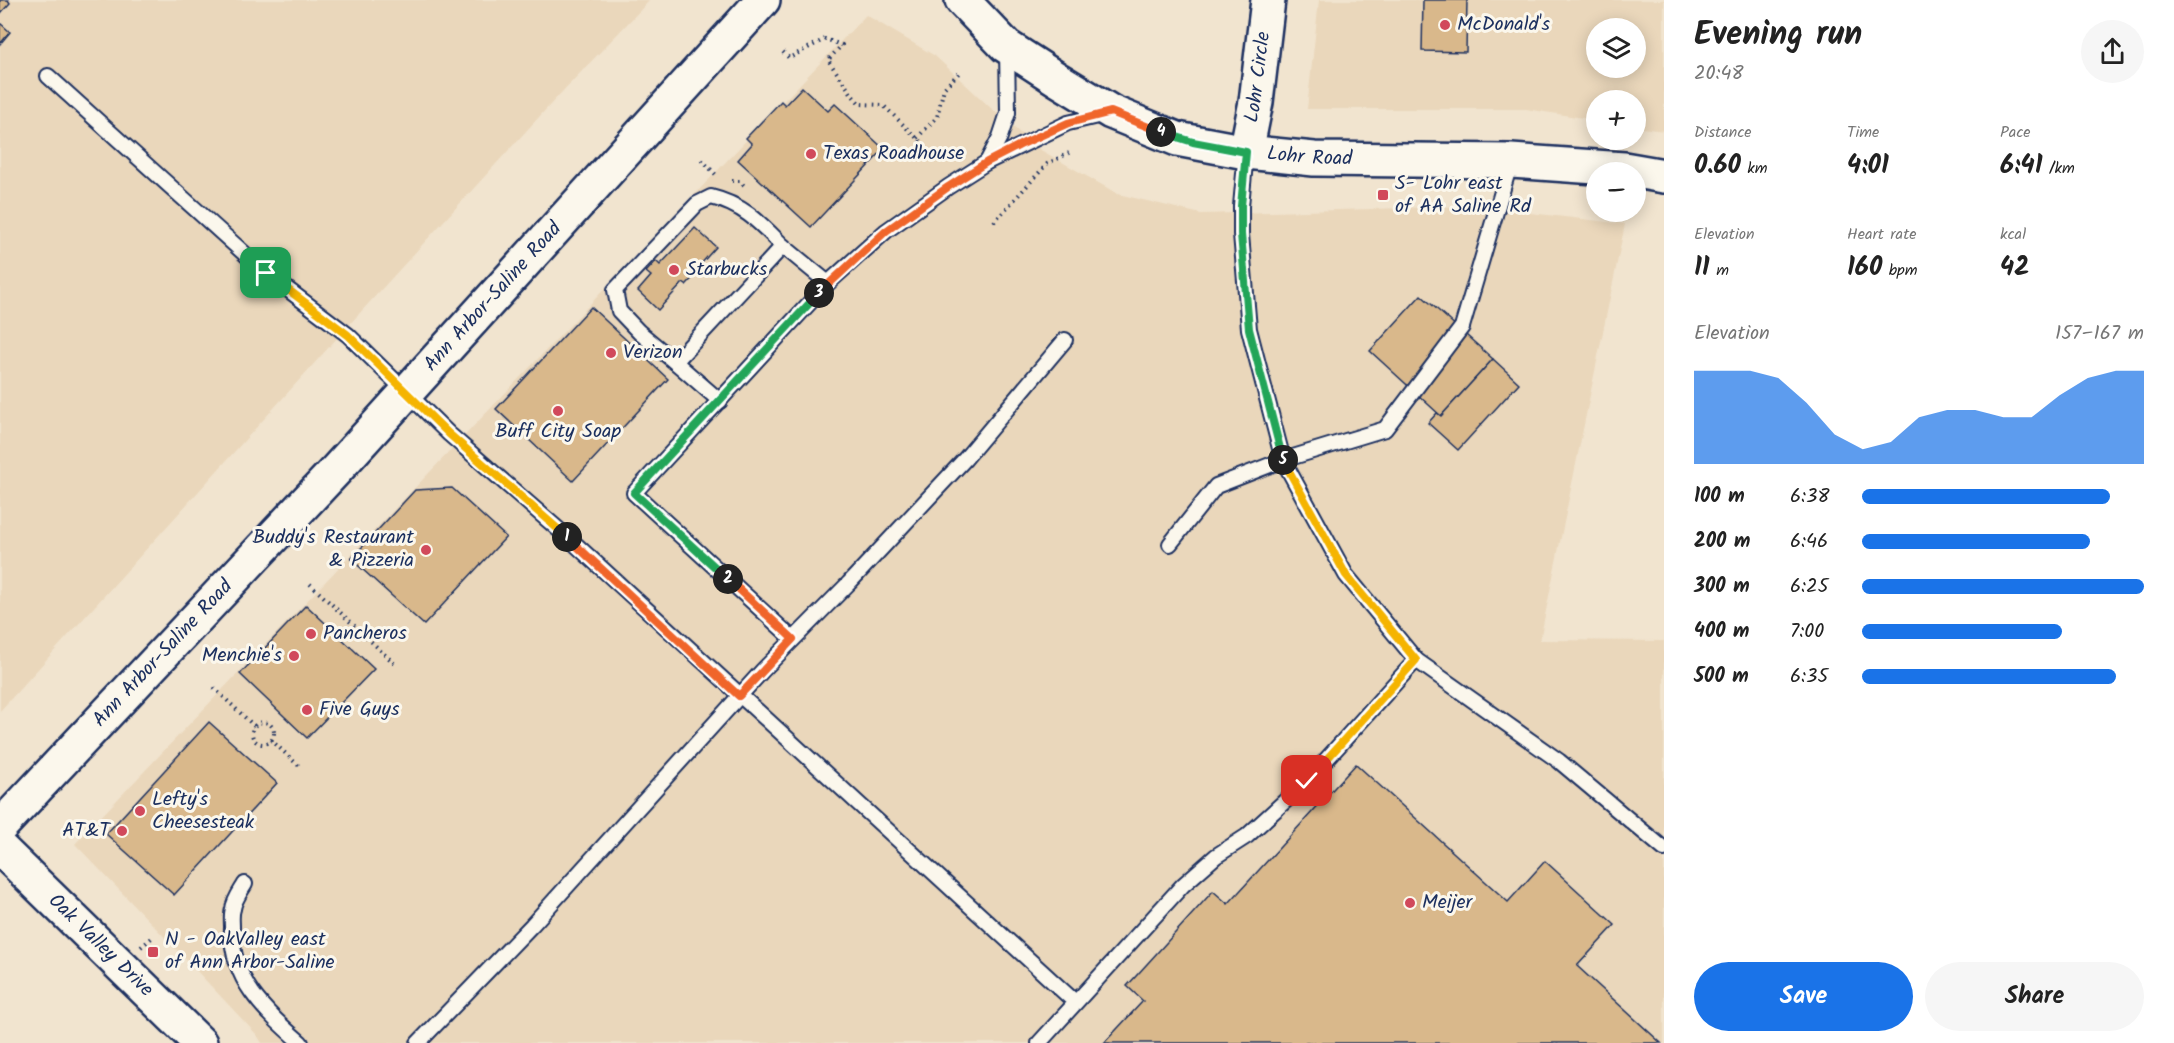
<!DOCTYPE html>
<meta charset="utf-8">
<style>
body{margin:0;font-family:Kalam,sans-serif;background:#f6f6f6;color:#222;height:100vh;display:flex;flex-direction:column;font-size:22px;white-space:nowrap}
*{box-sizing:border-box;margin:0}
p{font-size:20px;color:#767676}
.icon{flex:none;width:33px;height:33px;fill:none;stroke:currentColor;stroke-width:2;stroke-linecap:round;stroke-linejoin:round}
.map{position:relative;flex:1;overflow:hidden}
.drawer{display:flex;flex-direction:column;background:#fff;width:510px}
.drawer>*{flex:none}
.tools{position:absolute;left:1586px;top:18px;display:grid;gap:12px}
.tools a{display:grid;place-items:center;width:60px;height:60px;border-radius:50%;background:#fff;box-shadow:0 3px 15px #0003;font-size:30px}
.pin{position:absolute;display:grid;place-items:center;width:51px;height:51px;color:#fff;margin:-26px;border-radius:12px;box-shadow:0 3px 9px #0006}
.km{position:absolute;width:30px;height:30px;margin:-15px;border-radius:50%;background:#222;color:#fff;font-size:16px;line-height:30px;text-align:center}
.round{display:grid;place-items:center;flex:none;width:63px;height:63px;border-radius:32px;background:#f6f6f6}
.overview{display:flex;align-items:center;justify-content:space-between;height:102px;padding:0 30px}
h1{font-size:33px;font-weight:600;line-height:45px}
.metrics{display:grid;grid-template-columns:repeat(3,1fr);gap:9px;height:102px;padding:6px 30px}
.metrics div{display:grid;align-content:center}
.metrics b{font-size:26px;font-weight:600}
.metrics small{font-size:16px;font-weight:400}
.metrics p{font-size:16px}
.chart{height:168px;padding:12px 30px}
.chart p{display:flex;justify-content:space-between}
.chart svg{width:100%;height:108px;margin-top:6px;fill:#1a73e8;opacity:.7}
.action{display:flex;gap:12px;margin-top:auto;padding:12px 30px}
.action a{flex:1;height:69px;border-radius:36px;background:#1a73e8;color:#fff;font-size:24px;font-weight:600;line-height:69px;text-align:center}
.action a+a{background:#f6f6f6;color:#222}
ul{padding:0 30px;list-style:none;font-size:20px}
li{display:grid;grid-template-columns:96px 72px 1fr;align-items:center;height:45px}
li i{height:15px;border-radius:8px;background:#1a73e8}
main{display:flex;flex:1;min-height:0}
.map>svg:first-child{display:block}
</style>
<main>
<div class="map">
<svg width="1664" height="1043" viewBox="0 0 1664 1043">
<rect width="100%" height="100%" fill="#f1e4cf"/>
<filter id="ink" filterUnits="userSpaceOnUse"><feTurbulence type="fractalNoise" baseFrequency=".0167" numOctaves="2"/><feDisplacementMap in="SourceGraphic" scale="12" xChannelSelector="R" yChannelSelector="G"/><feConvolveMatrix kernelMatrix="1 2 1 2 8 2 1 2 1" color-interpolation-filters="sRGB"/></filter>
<g filter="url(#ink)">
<!-- built -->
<g fill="#ead7bb" fill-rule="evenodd">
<polygon points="0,0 650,0 560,94 358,315 0,711"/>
<path d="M 1319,0 L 1664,0 L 1664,131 L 1635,127 L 1635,100 L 1596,100 L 1596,120 L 1526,109 L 1307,109 ZM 1596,28 L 1635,28 L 1635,68 L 1596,68 Z"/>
<polygon points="866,15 935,56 992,109 1039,149 1118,194 1201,214 1471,206 1625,224 1540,640 1664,641 1664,1043 262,1043 257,1035 178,951 75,844"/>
</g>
<!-- building -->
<g fill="#d9b88b" stroke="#1b2f5e" stroke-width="1.5">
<polygon points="0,0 8,0 10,3 0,14"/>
<polygon points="1423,0 1467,0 1466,52 1422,51"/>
<polygon points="0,23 10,32 0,44"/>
<polygon points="802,87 828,111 835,104 884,149 811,227 738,160 752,144 746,138 781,101 785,105"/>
<polygon points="695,228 716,247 699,266 702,268 686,285 683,283 658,310 638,291 651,276 646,272 656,261 660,265"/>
<polygon points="1421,295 1493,359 1441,416 1370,351"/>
<polygon points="591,307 668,379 573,481 496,409"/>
<polygon points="1493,359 1519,383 1458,450 1428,423 1437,413 1441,416"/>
<polygon points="452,488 506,537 424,625 351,559 415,490"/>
<polygon points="306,605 374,669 307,738 240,674"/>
<polygon points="209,722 277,783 174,895 106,834"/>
<polygon points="1356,764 1508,902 1545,861 1615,925 1577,966 1661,1043 1104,1043 1143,1001 1127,986 1157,953 1213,891 1228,904"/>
</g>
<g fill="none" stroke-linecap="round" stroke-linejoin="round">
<!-- service casing -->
<g stroke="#1b2f5e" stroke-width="18">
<g id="service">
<polyline points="48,76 266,273 348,335 449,434 574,543 1075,1002"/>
<polyline points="987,162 1000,137 1008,113 1007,48"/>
<path d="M 675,362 L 639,332 L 619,311 L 615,290 L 697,204 L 711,197 C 744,205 760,223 783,246"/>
<polyline points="720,401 675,362 783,246 828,283"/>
<polyline points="1170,544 1216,486 1283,460 1385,429 1462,327 1511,161"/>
<polyline points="793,639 634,493 828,283 886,231 948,187 987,162 1068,123 1106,114"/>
<polyline points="1416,660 1559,761 1664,849"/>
<path d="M 245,884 C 241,891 234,900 233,909 C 231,914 232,921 232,927 C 230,980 265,1011 301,1043"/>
<polyline points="418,1043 532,925 763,670 849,583 965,459 1065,340"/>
<polyline points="1039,1043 1183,885 1216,856 1247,836 1307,781 1416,660 1346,575 1283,460 1249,329 1241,234 1241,206 1246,152"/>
</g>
</g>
<!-- tertiary casing -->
<g stroke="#1b2f5e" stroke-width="38">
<g id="tertiary">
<path id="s1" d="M 962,0 L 1006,46 L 1057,79 L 1111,112 L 1177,139 L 1246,152 L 1314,159 L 1511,161 L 1624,169 L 1664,176"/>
<path id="s2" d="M 1246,152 L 1256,102 L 1268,0"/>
<path id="s3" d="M 0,848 L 200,1043"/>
</g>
</g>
<!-- secondary casing -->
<g stroke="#1b2f5e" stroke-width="38">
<g id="secondary">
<path id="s4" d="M 0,827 L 337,469 L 763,0"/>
</g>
</g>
<!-- path -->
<g stroke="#1b2f5e" stroke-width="4" stroke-dasharray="1.5 4.5" stroke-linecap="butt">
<polyline points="783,52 789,58 825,39 842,45 828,60 853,96 860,104 883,105 928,149"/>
<polyline points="917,138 937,117 944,88 961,71"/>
<polyline points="702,160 718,177"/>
<polyline points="732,181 740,181 746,188"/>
<polyline points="994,222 1047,164 1069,153"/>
<polyline points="310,584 394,663"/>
<polyline points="214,688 254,726"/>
<circle cx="263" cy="733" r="11"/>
<polyline points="271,740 299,766"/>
<polyline points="141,947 154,936"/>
</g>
<!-- service -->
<use href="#service" stroke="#fbf7ec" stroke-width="14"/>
<!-- tertiary -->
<use href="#tertiary" stroke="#fbf7ec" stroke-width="33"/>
<!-- secondary -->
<use href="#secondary" stroke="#fbf7ec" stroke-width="33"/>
</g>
</g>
<g fill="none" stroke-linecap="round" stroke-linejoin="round" filter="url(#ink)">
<!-- split-1 casing -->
<g stroke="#fff" stroke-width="12">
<polyline id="split-1" points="266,273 348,335 449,434 567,537"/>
</g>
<!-- split-2 casing -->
<g stroke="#fff" stroke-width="12">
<polyline id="split-2" points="567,537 739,696 793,639 728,579"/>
</g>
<!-- split-3 casing -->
<g stroke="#fff" stroke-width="12">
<polyline id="split-3" points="728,579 634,493 819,293"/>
</g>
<!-- split-4 casing -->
<g stroke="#fff" stroke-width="12">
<polyline id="split-4" points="819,293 886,231 948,187 987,162 1022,144 1068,123 1111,112 1161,132"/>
</g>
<!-- split-5 casing -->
<g stroke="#fff" stroke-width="12">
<polyline id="split-5" points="1161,132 1193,142 1246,152 1241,206 1241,234 1249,329 1283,460"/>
</g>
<!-- split-6 casing -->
<g stroke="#fff" stroke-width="12">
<polyline id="split-6" points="1283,460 1346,575 1416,660 1307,781"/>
</g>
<!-- split-1 -->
<use href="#split-1" stroke="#f5b400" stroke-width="8"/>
<!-- split-2 -->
<use href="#split-2" stroke="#f0652b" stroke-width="8"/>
<!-- split-3 -->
<use href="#split-3" stroke="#22a559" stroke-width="8"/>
<!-- split-4 -->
<use href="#split-4" stroke="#f0652b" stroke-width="8"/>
<!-- split-5 -->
<use href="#split-5" stroke="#22a559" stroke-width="8"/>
<!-- split-6 -->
<use href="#split-6" stroke="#f5b400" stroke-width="8"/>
</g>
<!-- markers -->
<g fill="#d1495b" stroke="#fbf7ec" stroke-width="2">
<circle cx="1445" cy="25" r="6"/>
<circle cx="811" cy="154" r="6"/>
<rect x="1377" y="189" width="12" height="12" rx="3"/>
<circle cx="674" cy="270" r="6"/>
<circle cx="611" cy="353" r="6"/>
<circle cx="558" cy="411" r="6"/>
<circle cx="426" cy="550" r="6"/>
<circle cx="311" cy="634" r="6"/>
<circle cx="294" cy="656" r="6"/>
<circle cx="307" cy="710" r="6"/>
<circle cx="140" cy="811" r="6"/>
<circle cx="122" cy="831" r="6"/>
<circle cx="1410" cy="903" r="6"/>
<rect x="147" y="946" width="12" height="12" rx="3"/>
</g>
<g text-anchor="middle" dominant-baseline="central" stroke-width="6" stroke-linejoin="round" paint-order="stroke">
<!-- poi labels -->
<g font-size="20" fill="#1b2f5e" stroke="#fbf7ec" text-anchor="start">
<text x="1457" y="25">McDonald's</text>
<text x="823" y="154">Texas Roadhouse</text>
<text x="1395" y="184">S- Lohr east<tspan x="1395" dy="23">of AA Saline Rd</tspan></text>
<text x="686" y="270">Starbucks</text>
<text x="623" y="353">Verizon</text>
<text x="558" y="432" text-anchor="middle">Buff City Soap</text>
<text x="414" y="538" text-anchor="end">Buddy's Restaurant<tspan x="414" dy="23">&amp; Pizzeria</tspan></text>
<text x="323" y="634">Pancheros</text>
<text x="282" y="656" text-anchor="end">Menchie's</text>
<text x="319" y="710">Five Guys</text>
<text x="152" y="800">Lefty's<tspan x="152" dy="23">Cheesesteak</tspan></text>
<text x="110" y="831" text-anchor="end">AT&amp;T</text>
<text x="1422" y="903">Meijer</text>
<text x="165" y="940">N - OakValley east<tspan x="165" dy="23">of Ann Arbor-Saline</tspan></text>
</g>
<!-- street labels -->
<g font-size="20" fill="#1b2f5e" stroke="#fbf7ec">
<text stroke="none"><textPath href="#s2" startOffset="76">Lohr Circle</textPath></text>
<text stroke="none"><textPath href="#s1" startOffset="393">Lohr Road</textPath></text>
<text stroke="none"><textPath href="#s4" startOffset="724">Ann Arbor-Saline Road</textPath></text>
<text stroke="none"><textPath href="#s4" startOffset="238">Ann Arbor-Saline Road</textPath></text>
<text stroke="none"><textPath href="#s3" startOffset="140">Oak Valley Drive</textPath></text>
</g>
</g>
</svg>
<div class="tools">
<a><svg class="icon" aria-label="layers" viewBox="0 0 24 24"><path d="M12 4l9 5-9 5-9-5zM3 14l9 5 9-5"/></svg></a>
<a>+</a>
<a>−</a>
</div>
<div class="pin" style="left:266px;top:273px;background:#1e9e55"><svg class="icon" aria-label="arrive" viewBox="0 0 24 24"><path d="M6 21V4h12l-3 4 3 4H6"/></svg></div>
<div class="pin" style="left:1307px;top:781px;background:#d93025"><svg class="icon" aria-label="check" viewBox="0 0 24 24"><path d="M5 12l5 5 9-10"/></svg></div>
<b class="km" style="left:567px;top:537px">1</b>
<b class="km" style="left:728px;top:579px">2</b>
<b class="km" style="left:819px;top:293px">3</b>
<b class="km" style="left:1161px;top:132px">4</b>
<b class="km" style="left:1283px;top:460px">5</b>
</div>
<section class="drawer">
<div class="overview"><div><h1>Evening run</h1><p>20:48</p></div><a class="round"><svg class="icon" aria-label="share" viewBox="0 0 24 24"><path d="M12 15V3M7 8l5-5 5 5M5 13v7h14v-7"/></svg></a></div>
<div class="metrics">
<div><p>Distance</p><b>0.60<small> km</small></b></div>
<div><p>Time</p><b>4:01</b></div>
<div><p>Pace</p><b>6:41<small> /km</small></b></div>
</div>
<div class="metrics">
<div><p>Elevation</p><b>11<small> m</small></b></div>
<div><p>Heart rate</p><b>160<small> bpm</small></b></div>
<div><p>kcal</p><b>42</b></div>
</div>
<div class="chart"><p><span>Elevation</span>157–167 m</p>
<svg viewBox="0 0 160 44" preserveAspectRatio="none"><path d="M0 44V6L10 6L20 6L30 9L40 19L50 32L60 38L70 35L80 25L90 22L100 22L110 25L120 25L130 16L140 9L150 6L160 6V44z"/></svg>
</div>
<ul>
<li><b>100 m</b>6:38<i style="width:88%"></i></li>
<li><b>200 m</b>6:46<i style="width:81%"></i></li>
<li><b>300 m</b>6:25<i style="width:100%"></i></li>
<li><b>400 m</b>7:00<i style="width:71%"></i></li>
<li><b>500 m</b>6:35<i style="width:90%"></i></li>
</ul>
<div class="action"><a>Save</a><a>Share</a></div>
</section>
</main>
